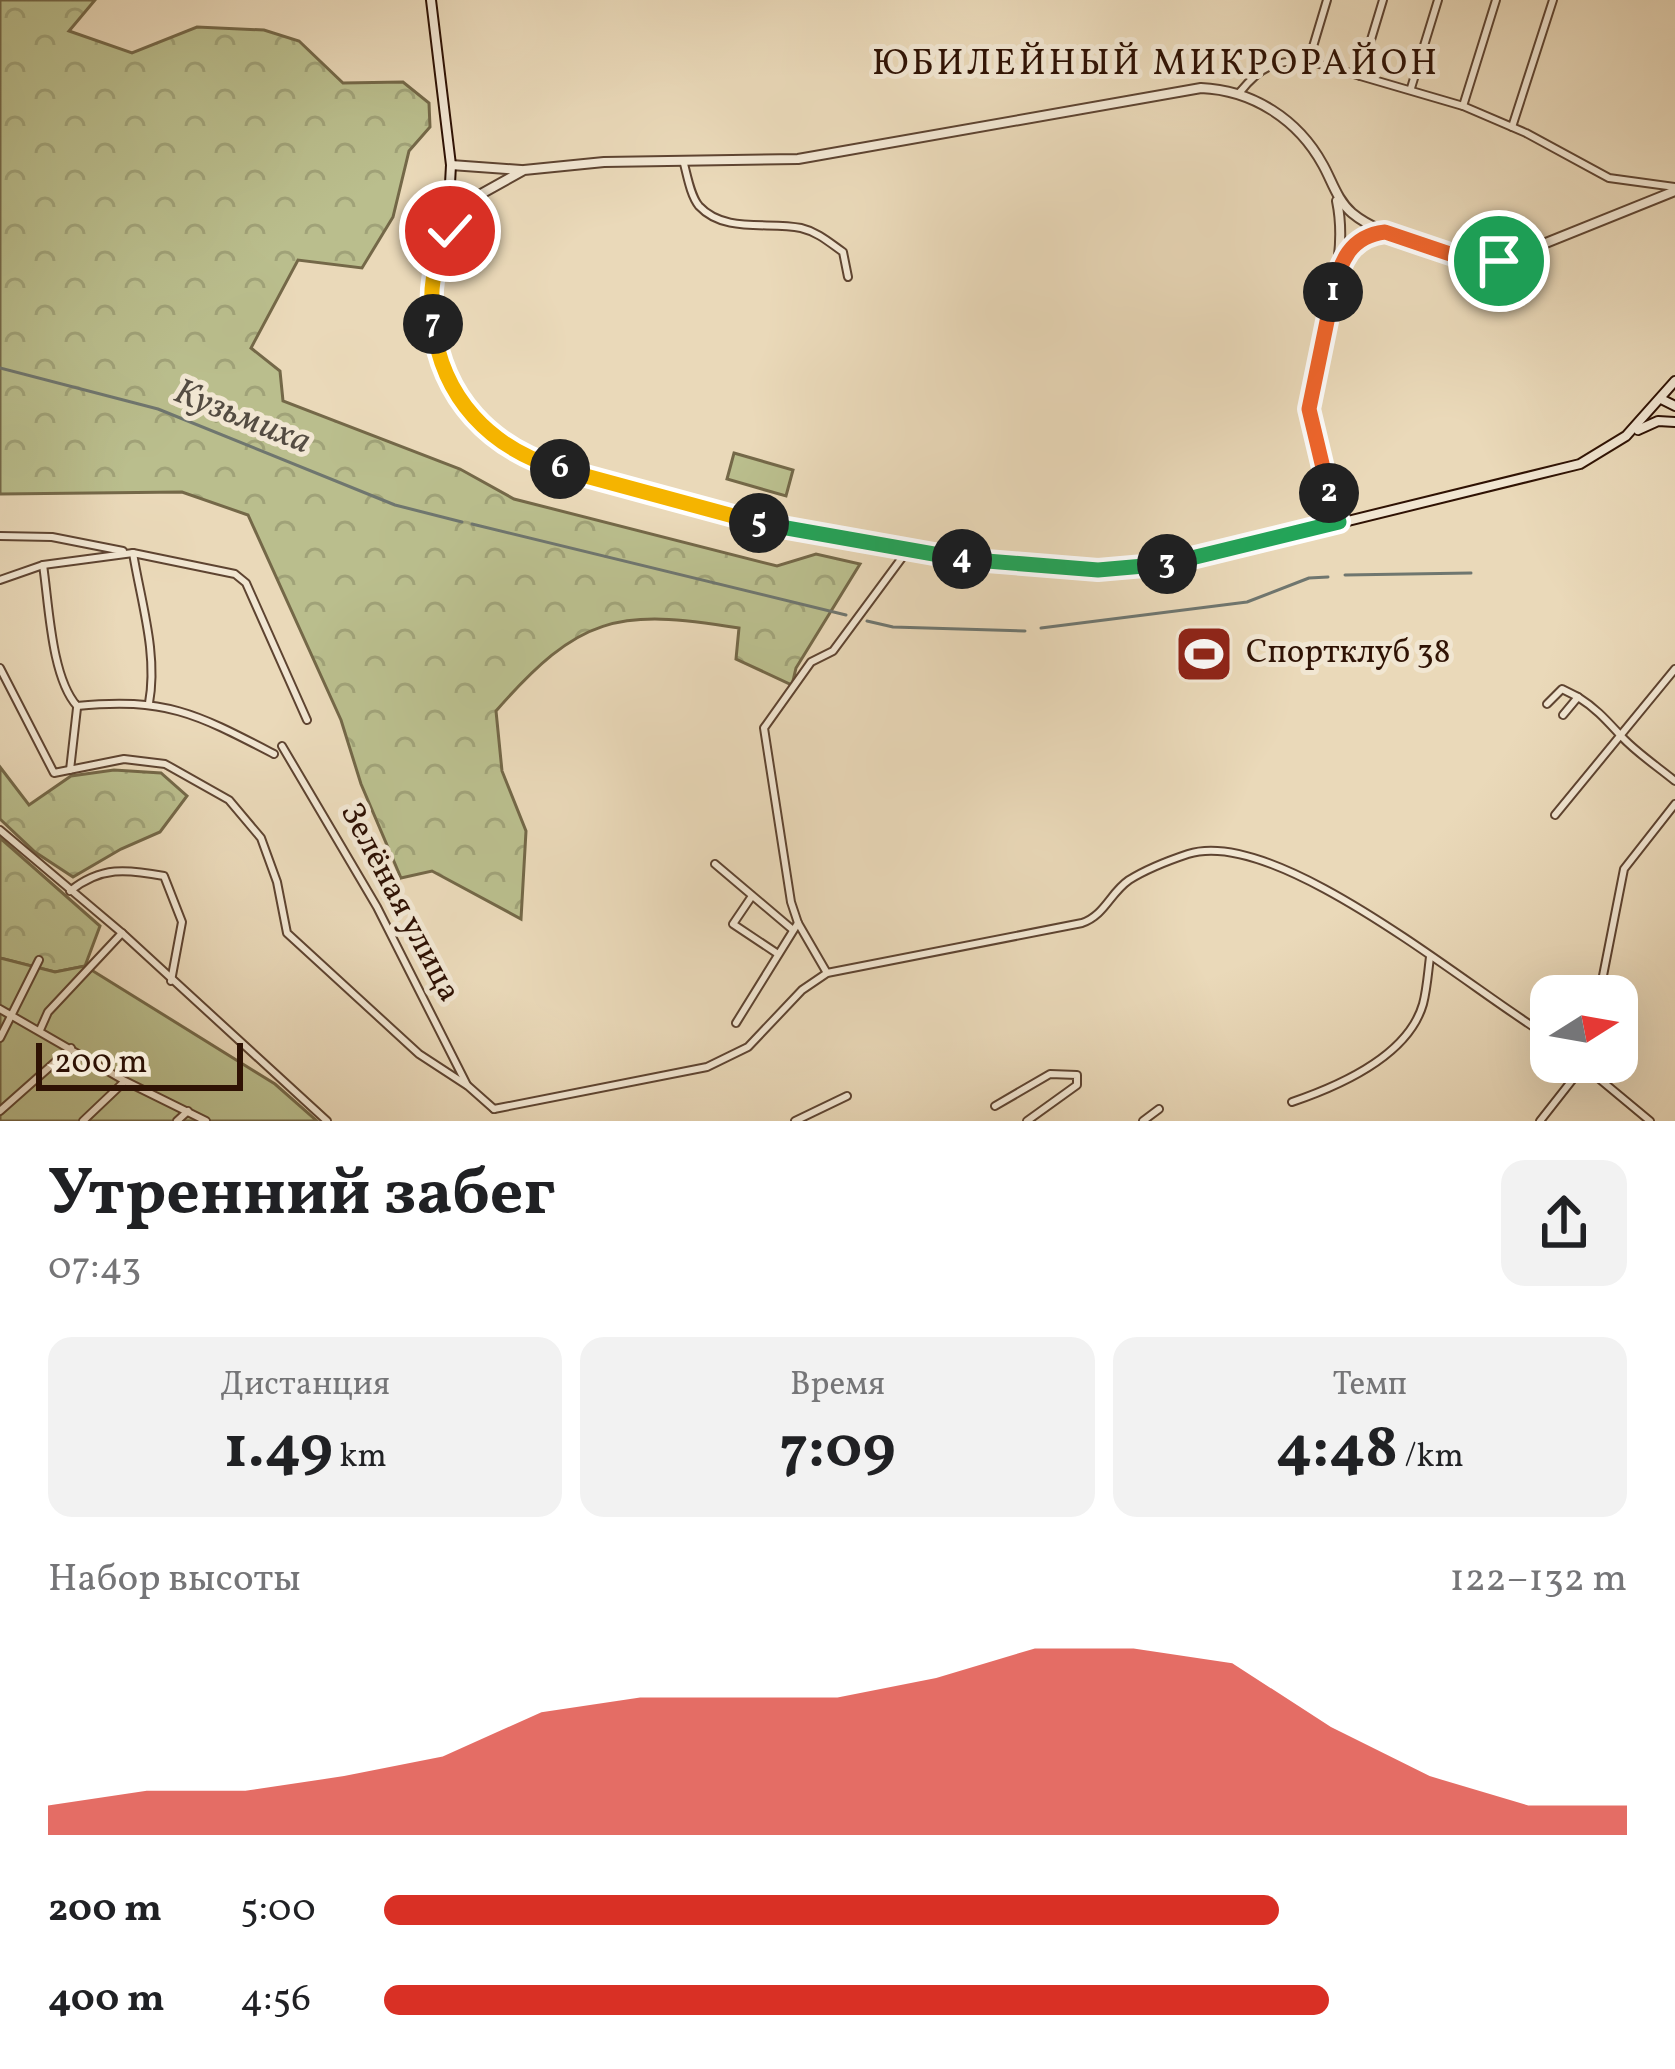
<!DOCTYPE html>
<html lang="ru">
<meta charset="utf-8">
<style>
body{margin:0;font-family:Vollkorn,serif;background:#f2f2f2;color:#202124;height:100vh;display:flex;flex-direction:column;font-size:45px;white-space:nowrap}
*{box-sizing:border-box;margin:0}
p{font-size:39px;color:#757577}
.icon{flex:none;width:66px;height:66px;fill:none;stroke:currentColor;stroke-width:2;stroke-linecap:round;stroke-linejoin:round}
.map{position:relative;height:1121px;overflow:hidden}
.panel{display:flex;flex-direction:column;background:#fff;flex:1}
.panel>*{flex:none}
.needle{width:78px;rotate:79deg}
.buttons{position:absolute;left:1530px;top:975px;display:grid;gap:24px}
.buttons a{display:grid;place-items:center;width:108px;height:108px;border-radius:24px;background:#fff;box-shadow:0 12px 48px #0002;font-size:60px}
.scale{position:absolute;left:36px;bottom:30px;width:207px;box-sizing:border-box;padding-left:12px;border:6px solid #2f1204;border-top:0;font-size:33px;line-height:42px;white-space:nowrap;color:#2f1204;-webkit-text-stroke:9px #f1e6d2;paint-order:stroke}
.pin{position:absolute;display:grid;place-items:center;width:102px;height:102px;color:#fff;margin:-51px;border:6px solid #fff;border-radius:50%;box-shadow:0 3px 12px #0007}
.km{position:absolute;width:60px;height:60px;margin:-30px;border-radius:50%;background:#222;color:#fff;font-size:33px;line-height:60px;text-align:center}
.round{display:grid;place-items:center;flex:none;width:126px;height:126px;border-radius:24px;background:#f2f2f2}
.overview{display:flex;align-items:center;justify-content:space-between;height:204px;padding:0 48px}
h1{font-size:66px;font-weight:700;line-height:90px}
.stats{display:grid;grid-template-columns:repeat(3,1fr);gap:18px;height:204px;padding:12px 48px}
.stats div{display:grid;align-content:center;border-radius:24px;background:#f2f2f2;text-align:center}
.stats b{font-size:60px;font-weight:700}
.stats small{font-size:33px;font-weight:400}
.stats p{font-size:33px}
.chart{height:336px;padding:24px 48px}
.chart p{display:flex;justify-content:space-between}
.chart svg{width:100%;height:216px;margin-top:12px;fill:#d93025;opacity:.7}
ul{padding:0 48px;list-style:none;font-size:39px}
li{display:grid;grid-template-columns:192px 144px 1fr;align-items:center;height:90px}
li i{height:30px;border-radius:15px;background:#d93025}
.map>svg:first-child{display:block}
</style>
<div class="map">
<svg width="1675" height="1121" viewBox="0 0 1675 1121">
<defs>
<pattern id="forest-crowns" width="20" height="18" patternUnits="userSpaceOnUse" patternTransform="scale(3)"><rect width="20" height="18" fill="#babe8d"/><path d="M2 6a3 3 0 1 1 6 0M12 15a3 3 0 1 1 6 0" fill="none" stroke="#a0a278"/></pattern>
</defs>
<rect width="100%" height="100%" fill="#ead9b9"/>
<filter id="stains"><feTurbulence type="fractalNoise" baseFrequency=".00167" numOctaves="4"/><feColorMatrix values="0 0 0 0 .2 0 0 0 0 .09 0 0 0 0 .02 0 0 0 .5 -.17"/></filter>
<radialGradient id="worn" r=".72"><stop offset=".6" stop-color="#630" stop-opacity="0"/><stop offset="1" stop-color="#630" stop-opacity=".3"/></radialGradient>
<!-- forest -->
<g fill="url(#forest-crowns)" stroke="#746848" stroke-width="3">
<path d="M 0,0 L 95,0 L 69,31 L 132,53 L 197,27 L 264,30 L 299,41 L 343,83 L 403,82 L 429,103 L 430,127 L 409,151 L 393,217 L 362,268 L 298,260 L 251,348 L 280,371 L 283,401 L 460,469 L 514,499 L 777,566 L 816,554 L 860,564 L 796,668 L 792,685 L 736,659 L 739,628 C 617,608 579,616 496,711 L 502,771 L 526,831 L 521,919 L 432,871 L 401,878 L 361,784 L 341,720 L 248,515 L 182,492 L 0,494 Z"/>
<polygon points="0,767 29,805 71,776 114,770 161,773 187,796 160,832 121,849 73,877 35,852 0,819"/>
<polygon points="0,838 100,926 85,966 55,972 0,958"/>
</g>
<!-- garden -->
<g fill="#babe8d" stroke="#746848" stroke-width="3">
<polygon points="734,453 793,470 786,496 727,479"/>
<polygon points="0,958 55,972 85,966 275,1084 317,1121 0,1121"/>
</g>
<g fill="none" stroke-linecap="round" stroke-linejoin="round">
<!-- stream -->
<g stroke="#6f766f" stroke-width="3">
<polyline points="0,368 158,409 395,505 462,522"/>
<polyline points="472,524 846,615"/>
<polyline points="1345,575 1471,573"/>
<polyline points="867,621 893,627 1025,631"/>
<polyline points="1041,628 1247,602 1309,578 1328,577"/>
</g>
<!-- minor casing -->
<g stroke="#5e4431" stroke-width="10">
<g id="minor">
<polyline points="1309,60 1327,0"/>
<polyline points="1360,76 1383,0"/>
<polyline points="1411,88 1438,0"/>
<path d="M 1240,92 C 1261,66 1275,60 1309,61 L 1463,106 L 1526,133 L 1609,178 L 1675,187"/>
<polyline points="1463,106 1496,0"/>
<polyline points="1512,127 1553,0"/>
<path d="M 683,160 C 687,174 690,195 699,206 C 725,234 769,221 801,228 C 818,232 830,243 843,252 L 848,277"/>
<polyline points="0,536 52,537 123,551"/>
<path d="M 133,553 C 141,602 158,654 149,703"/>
<path d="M 43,565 C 49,604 51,677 77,706 C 166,697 197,714 274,754"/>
<polyline points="0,580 43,565 133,553 235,574 246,583 307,720"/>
<polyline points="0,668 54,773 124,759 165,764 229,800 261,838 277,882 287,933 419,1054 468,1086 494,1109"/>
<polyline points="1547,704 1562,689 1578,697"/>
<path d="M 1563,715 L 1578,697 C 1597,709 1607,721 1622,737 C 1637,753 1658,767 1675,781"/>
<polyline points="282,746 377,907 467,1085"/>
<polyline points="70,770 77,708"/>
<polyline points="1555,815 1675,669"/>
<polyline points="0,830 122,933 327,1121"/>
<polyline points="715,864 793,930"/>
<path d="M 70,891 C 101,866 127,869 164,876 L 182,922 L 171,981"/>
<polyline points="752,896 733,924 778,954"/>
<polyline points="827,973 798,923 791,902 764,728 811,662 833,651 907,551"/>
<polyline points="1599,996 1624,869 1675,804"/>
<polyline points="0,1009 125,1081 206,1121"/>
<polyline points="736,1023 798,923"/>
<polyline points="40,1030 48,1012 122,933"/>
<polyline points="0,1038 39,960"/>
<polyline points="1579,1062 1650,1121"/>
<path d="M 1292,1102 C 1339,1086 1408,1056 1423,1004 C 1427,989 1428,972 1430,957"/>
<polyline points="995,1106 1050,1074 1077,1075 1077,1085 1027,1121"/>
<path d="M 494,1109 L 707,1067 L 748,1047 L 802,990 L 827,973 L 1082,923 C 1105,915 1110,893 1129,880 C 1145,870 1170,860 1188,854 C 1278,825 1473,992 1551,1038"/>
<polyline points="0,1111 71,1048"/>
<polyline points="83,1121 124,1082"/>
<polyline points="177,1121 188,1111"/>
<polyline points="795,1121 847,1096"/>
<polyline points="1143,1121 1159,1109"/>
<polyline points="1540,1121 1584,1065"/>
</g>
</g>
<!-- tertiary casing -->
<g stroke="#5e4431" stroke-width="12">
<g id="tertiary">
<polyline points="451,165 521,170"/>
<path d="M 1337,201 C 1351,269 1316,328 1310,394 C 1306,437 1326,481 1338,522"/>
<path d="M 443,241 L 481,194 L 524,170 L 604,162 L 798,159 L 1201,88 C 1252,90 1298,119 1323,165 C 1332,181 1337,200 1352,213 C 1376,233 1409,239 1438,249 C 1464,258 1485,265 1511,257 L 1675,191"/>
<polyline points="1342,260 1354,245 1383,233"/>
</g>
</g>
<!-- secondary casing -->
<g stroke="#2f1204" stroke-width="12">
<g id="secondary">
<polyline points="431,0 451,165 449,202 432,293 434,334 447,378 476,422 501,441 548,466 814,535 949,557 1098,570 1159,566 1197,558 1580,464 1626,436 1675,381"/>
<polyline points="1661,399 1675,406"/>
<polyline points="1638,430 1658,421 1675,422"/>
</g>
</g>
<!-- minor -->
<use href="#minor" stroke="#f1e6d2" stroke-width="6"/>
<!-- tertiary -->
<use href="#tertiary" stroke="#f1e6d2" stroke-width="8"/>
<!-- secondary -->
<use href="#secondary" stroke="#f1e6d2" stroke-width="8"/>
</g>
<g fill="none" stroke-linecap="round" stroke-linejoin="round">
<!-- split-1 casing -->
<g stroke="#fff" stroke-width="24">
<path id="split-1" d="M 1333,292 C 1340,262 1350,236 1385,232 L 1468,260 L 1499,261"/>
</g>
<!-- split-2 casing -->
<g stroke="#fff" stroke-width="24">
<polyline id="split-2" points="1329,493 1309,409 1333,292"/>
</g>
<!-- split-3 casing -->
<g stroke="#fff" stroke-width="24">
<polyline id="split-3" points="1167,564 1339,522 1329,493"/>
</g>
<!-- split-4 casing -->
<g stroke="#fff" stroke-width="24">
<polyline id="split-4" points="962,559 1098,570 1167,564"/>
</g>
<!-- split-5 casing -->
<g stroke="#fff" stroke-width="24">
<polyline id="split-5" points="759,523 962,559"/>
</g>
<!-- split-6 casing -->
<g stroke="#fff" stroke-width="24">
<polyline id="split-6" points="560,469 759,523"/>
</g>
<!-- split-7 casing -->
<g stroke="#fff" stroke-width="24">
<path id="split-7" d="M 433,324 C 442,398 490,448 560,469"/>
</g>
<!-- split-8 casing -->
<g stroke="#fff" stroke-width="24">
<path id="split-8" d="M 433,324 C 429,293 433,258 450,231"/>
</g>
<!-- split-1 -->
<use href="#split-1" stroke="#f0652b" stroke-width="15"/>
<!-- split-2 -->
<use href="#split-2" stroke="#f0652b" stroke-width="15"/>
<!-- split-3 -->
<use href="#split-3" stroke="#22a559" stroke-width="15"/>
<!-- split-4 -->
<use href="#split-4" stroke="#22a559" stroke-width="15"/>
<!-- split-5 -->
<use href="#split-5" stroke="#22a559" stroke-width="15"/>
<!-- split-6 -->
<use href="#split-6" stroke="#f5b400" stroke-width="15"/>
<!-- split-7 -->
<use href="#split-7" stroke="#f5b400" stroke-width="15"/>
<!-- split-8 -->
<use href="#split-8" stroke="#f5b400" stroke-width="15"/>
</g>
<!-- icons -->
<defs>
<g id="stadium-square" transform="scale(3)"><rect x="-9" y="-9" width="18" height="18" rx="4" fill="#8f2418" stroke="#f1e6d2"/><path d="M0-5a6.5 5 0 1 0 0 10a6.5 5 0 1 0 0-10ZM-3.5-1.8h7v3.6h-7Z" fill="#fff"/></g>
</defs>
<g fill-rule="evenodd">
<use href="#stadium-square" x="1204" y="654"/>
</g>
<g text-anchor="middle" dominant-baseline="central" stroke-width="10" stroke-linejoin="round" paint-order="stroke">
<!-- poi labels -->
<g font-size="33" fill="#2f1204" stroke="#f1e6d2" text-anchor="start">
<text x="1246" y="654">Спортклуб 38</text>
</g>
<!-- street labels -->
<g font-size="33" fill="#2f1204" stroke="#f1e6d2">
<text transform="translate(399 903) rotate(62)">Зелёная улица</text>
</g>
<!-- neighbourhood labels -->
<g font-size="36" letter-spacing="3" fill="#2f1204" stroke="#f1e6d2">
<text x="1156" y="65">ЮБИЛЕЙНЫЙ МИКРОРАЙОН</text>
</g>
<!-- water labels -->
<g font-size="36" font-style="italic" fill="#544c42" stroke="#f1e6d2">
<text transform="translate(242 418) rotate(22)">Кузьмиха</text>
</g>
</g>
<rect width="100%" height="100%" filter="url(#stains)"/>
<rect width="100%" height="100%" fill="url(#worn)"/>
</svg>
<div class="buttons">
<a><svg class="needle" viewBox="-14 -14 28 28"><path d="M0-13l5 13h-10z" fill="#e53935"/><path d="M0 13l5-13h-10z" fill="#757577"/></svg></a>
</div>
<div class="scale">200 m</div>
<div class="pin" style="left:1499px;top:261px;background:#1e9e55"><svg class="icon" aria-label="arrive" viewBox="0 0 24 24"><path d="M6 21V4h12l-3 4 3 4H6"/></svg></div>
<div class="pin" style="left:450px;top:231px;background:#d93025"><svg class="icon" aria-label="check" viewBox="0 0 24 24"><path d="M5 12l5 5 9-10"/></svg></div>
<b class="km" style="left:1333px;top:292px">1</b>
<b class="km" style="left:1329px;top:493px">2</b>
<b class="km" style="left:1167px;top:564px">3</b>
<b class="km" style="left:962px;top:559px">4</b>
<b class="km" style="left:759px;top:523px">5</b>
<b class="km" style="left:560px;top:469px">6</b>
<b class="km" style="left:433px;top:324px">7</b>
</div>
<section class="panel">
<div class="overview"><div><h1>Утренний забег</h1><p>07:43</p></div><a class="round"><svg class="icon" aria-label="share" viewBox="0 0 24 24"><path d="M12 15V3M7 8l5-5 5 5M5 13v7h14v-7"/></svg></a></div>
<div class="stats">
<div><p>Дистанция</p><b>1.49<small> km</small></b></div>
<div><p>Время</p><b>7:09</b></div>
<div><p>Темп</p><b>4:48<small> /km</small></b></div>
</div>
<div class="chart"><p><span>Набор высоты</span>122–132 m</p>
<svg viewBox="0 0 160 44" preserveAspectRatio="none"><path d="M0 44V38L10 35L20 35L30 32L40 28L50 19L60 16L70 16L80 16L90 12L100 6L110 6L120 9L130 22L140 32L150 38L160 38V44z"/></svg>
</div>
<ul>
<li><b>200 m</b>5:00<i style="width:72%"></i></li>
<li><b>400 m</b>4:56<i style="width:76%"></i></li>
</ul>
</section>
